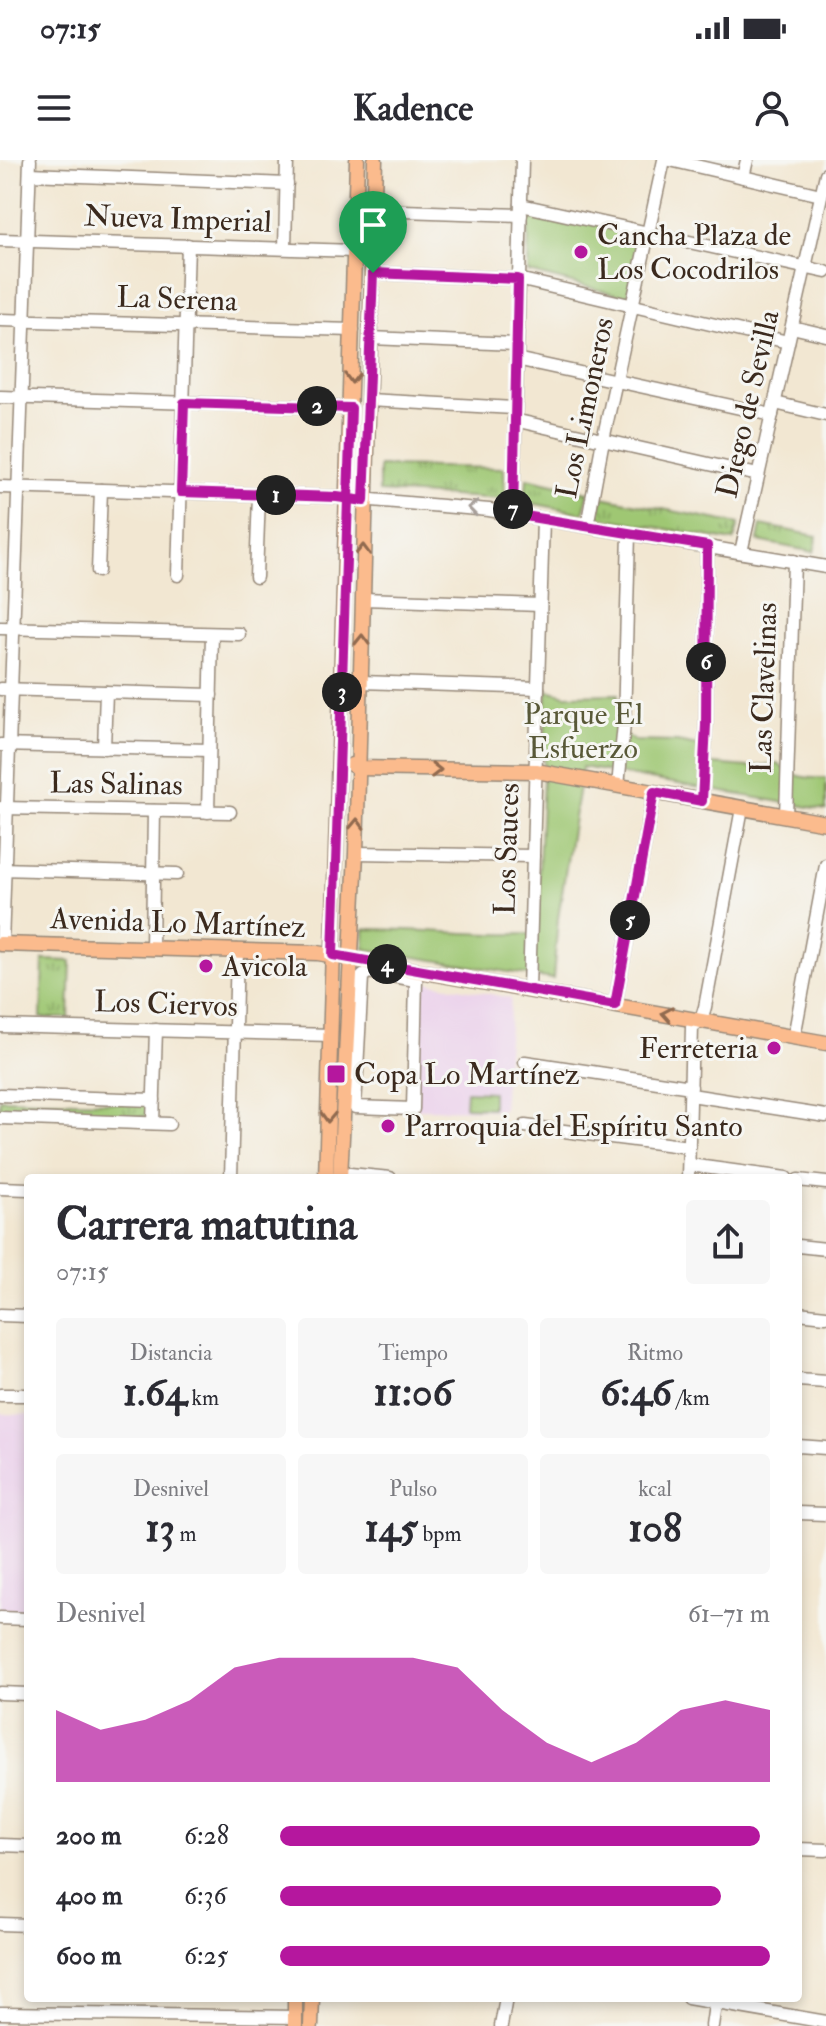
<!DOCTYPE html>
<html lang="es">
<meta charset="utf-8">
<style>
body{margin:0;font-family:"IM FELL Double Pica",serif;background:#f7f7f7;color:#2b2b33;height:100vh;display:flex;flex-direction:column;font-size:30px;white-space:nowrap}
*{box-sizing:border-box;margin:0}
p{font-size:26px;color:#7c7c81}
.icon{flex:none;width:44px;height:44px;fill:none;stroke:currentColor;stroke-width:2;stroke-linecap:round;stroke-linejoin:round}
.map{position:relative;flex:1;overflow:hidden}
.sheet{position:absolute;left:24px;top:1014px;width:778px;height:828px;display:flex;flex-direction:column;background:#fff;border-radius:8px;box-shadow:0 4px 12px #0003}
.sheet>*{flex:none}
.pin{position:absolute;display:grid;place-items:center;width:68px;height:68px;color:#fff;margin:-82px -34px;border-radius:50% 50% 50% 0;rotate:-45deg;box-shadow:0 0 8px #0007}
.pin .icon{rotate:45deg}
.km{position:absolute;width:40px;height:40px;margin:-20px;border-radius:50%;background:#222;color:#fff;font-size:22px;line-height:40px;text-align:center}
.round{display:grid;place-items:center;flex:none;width:84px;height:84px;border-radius:8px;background:#f7f7f7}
.head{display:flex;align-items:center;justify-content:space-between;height:136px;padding:0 32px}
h1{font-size:44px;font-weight:700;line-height:60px}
.stats{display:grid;grid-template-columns:repeat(3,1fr);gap:12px;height:136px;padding:8px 32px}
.stats div{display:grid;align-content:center;border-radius:8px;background:#f7f7f7;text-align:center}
.stats b{font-size:40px;font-weight:700}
.stats small{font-size:22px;font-weight:400}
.stats p{font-size:22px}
.chart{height:224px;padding:16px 32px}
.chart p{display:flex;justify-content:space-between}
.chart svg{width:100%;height:144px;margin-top:8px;fill:#b5179e;opacity:.7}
ul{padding:0 32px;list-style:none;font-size:26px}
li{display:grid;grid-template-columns:128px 96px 1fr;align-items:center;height:60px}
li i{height:20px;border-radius:10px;background:#b5179e}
.status{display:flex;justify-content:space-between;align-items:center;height:56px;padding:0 40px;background:#fff;direction:ltr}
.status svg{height:22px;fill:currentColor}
header{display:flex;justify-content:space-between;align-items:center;height:104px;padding:0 32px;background:#fff;font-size:36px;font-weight:700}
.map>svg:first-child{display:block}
</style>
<div class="status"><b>07:15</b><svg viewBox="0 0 49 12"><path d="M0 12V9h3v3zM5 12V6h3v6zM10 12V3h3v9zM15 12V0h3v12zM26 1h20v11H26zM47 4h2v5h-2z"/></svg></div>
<header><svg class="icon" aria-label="menu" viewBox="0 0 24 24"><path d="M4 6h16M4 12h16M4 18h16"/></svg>Kadence<svg class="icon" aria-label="person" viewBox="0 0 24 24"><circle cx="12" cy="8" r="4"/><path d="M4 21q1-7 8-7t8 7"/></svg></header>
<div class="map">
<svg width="826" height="1866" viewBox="0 0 826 1866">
<defs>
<pattern id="grass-tufts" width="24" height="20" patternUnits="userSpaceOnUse" patternTransform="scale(2)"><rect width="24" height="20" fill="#9fc773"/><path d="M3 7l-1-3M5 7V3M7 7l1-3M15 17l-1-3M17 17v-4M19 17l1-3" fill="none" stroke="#83a25e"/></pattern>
</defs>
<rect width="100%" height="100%" fill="#f6f6f2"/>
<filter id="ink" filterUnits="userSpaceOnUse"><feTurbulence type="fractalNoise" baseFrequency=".0125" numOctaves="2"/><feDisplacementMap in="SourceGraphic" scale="16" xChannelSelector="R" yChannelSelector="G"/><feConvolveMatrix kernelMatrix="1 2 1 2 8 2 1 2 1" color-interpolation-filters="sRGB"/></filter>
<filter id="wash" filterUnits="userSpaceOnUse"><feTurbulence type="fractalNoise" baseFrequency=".006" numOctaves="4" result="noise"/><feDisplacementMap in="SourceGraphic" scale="32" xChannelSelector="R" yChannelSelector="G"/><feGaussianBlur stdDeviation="1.8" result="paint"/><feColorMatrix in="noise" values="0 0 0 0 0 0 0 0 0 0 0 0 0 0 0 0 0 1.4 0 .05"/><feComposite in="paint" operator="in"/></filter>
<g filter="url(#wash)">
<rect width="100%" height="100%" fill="#f2e7d2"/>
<!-- built -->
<g fill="#ebd1eb">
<polygon points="416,820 511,838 503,950 413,949"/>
<polygon points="0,1254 28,1255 28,1450 0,1450"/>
</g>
<!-- grass -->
<g fill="url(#grass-tufts)" stroke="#6d7848" stroke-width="2">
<polygon points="379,306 504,308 505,339 379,332"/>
<polygon points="527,318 589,332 583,353 525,342"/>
<polygon points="602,337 739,364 734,381 599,357"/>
<polygon points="761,365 817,376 814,392 758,381"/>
<polygon points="43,800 71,801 69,858 41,858"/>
<polygon points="0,939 149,943 145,957 0,953"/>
</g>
<!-- park -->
<g fill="#9fc773" stroke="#6d7848" stroke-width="2">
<polygon points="529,51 642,73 627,137 528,112"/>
<path d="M 547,530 L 566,535 L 618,534 L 618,571 L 635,581 L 677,582 L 698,586 L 701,603 L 748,607 L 778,604 C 793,617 807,619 826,618 L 826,650 L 582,607 L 558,758 L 553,819 L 365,789 L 364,769 C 422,769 479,776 536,774 Z"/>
<polygon points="466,931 492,932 492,948 465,947"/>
</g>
</g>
<g filter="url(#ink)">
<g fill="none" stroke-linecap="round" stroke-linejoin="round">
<!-- minor casing -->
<g stroke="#968878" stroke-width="15">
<g id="minor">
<polyline points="670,0 821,35"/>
<polyline points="30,14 287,24"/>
<polyline points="743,17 747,0"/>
<polyline points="521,45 826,112"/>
<polyline points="374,50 521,55"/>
<polyline points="0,80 355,91"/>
<polyline points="285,88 287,0"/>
<polyline points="373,113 518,119 788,182"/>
<polyline points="0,160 353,170"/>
<polyline points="792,167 826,175"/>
<polyline points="370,178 516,184"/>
<polyline points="516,199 772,255"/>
<polyline points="0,237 351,248"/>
<polyline points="368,240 514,248"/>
<polyline points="775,243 826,255"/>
<polyline points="514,260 758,315"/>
<polyline points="0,327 337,337 489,350 826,407"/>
<polyline points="513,354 522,0"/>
<polyline points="587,366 603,280 664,0"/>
<polyline points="741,392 826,14"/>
<polyline points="98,411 101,330"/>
<polyline points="178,415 188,85"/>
<polyline points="256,417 259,335"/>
<polyline points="363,439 540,445"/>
<polyline points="0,468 239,474"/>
<polyline points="361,522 538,528"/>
<polyline points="0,529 211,535"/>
<polyline points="0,585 209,590"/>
<polyline points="104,588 106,532"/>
<polyline points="618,626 624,564 629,373"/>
<polyline points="702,641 706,565 707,386"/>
<polyline points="1,648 230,652"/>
<polyline points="208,652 212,474"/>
<polyline points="786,656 794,401"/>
<polyline points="356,693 533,696"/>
<polyline points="0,709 177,714"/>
<polyline points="2,784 30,0"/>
<polyline points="152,788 154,651"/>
<polygon points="368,812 416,820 413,949 355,947 362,817"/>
<polyline points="529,829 543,359"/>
<polyline points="615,845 654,632"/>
<polyline points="0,866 331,875"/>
<polyline points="794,877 826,705"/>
<polyline points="525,902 691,927"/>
<polyline points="0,935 154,940"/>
<polyline points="691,935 826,956"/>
<polyline points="0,958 169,964"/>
<polyline points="153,963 156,870"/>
<polyline points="525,966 689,987"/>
<polyline points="689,1005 786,1018"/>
<polyline points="340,1013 390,1018"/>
<polyline points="231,1018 237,790"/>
<polyline points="688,1018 692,867 701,860 705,847 742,648"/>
<polyline points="798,1020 826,1023"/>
<polyline points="0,1028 28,1029"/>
<polyline points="798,1086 826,1089"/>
<polyline points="798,1153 826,1156"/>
<polyline points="0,1155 28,1156"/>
<polyline points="798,1220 826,1222"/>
<polyline points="0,1235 28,1235"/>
<polyline points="798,1286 826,1288"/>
<polyline points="798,1353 826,1354"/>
<polyline points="0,1458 28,1459"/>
<polyline points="0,1533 28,1534"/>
<polyline points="0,1685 28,1686"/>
<polyline points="798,1689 826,1690"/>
<polyline points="0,1764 28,1765"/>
<polyline points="688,1838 826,1862"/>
<polyline points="0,1853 295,1857"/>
<polyline points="501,1866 506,1838"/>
<polyline points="712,1866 716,1838"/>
</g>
</g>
<!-- major casing -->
<g stroke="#968878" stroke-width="17">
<g id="major">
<polyline points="352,605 358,608 536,611 826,663"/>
<polyline points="0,784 318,793 826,883"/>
<polyline points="326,1018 357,0"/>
<polyline points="340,1018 356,693 375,0"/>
<polyline points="295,1866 295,1838"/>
<polyline points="311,1866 312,1838"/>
</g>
</g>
<!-- minor -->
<use href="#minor" stroke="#fff" stroke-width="12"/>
<!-- major -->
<use href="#major" stroke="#fbbb8d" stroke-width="14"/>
</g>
<!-- one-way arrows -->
<defs><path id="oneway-chevron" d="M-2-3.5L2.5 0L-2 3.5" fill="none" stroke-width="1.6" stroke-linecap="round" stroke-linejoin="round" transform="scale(2)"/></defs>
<g stroke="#916b50">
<use href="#oneway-chevron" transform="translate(352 218) rotate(91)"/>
<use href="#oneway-chevron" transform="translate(363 390) rotate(-89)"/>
<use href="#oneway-chevron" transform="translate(362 480) rotate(-89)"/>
<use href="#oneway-chevron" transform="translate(436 610) rotate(1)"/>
<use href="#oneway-chevron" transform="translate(357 664) rotate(-88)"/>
<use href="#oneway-chevron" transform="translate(667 854) rotate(-170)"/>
<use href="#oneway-chevron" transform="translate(328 957) rotate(92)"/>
</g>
<use stroke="#a79f9a" href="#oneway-chevron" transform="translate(473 348) rotate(-172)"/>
</g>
<g fill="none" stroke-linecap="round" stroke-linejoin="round" filter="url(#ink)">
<!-- route casing -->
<g stroke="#fff" stroke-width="16">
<polyline id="route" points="373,113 364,341 337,337 181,332 184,243 351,248 333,795 615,845 654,632 702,641 706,565 707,386 513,354 518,119 373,113"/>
</g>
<!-- route -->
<use href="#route" stroke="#b5179e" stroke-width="10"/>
</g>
<!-- markers -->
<g fill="#b5179e" stroke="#f6f6f2" stroke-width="3">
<circle cx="581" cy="92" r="8"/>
<circle cx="206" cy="806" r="8"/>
<circle cx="774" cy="888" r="8"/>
<rect x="326" y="904" width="20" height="20" rx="4"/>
<circle cx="388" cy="966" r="8"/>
</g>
<g text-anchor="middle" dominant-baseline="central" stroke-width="6" stroke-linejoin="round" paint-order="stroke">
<!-- street labels -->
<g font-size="30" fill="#3b2a1e" stroke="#f6f6f2">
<text transform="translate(178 59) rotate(2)">Nueva Imperial</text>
<text transform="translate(177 139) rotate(2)">La Serena</text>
<text transform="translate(748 244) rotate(-77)">Diego de Sevilla</text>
<text transform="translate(585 248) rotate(-78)">Los Limoneros</text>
<text transform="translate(764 528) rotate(-88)">Las Clavelinas</text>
<text transform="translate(116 624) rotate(1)">Las Salinas</text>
<text transform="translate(507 689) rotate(-88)">Los Sauces</text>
<text transform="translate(178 763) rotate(2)">Avenida Lo Martínez</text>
<text transform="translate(166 844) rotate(2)">Los Ciervos</text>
</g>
<!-- poi labels -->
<g font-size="30" fill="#3b2a1e" stroke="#f6f6f2" text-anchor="start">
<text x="597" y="75">Cancha Plaza de<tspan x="597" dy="34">Los Cocodrilos</tspan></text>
<text x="222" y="806">Avicola</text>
<text x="758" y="888" text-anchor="end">Ferreteria</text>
<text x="354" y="914">Copa Lo Martínez</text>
<text x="404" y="966">Parroquia del Espíritu Santo</text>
</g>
<!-- park labels -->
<g font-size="30" fill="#595938" stroke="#f6f6f2">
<text x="583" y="554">Parque El<tspan x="583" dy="34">Esfuerzo</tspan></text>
</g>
</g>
</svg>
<div class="pin" style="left:373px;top:113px;background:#1e9e55"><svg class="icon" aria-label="arrive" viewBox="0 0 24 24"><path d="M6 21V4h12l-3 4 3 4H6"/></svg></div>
<b class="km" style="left:276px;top:335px">1</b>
<b class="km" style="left:317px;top:246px">2</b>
<b class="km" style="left:342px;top:532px">3</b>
<b class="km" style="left:387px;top:804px">4</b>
<b class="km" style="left:630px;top:760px">5</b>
<b class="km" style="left:706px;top:502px">6</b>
<b class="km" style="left:513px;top:349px">7</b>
<section class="sheet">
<div class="head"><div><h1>Carrera matutina</h1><p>07:15</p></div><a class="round"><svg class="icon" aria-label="share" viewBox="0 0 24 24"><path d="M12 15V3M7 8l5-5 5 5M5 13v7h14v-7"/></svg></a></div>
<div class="stats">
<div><p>Distancia</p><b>1.64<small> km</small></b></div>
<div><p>Tiempo</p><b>11:06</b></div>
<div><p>Ritmo</p><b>6:46<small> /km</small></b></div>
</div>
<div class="stats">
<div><p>Desnivel</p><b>13<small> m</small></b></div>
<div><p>Pulso</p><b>145<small> bpm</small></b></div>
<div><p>kcal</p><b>108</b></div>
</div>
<div class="chart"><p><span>Desnivel</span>61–71 m</p>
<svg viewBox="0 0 160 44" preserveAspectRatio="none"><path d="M0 44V22L10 28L20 25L30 19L40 9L50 6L60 6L70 6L80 6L90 9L100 22L110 32L120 38L130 32L140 22L150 19L160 22V44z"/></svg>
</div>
<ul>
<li><b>200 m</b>6:28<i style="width:98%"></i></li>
<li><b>400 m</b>6:36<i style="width:90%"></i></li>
<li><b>600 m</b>6:25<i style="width:100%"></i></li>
</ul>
</section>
</div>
